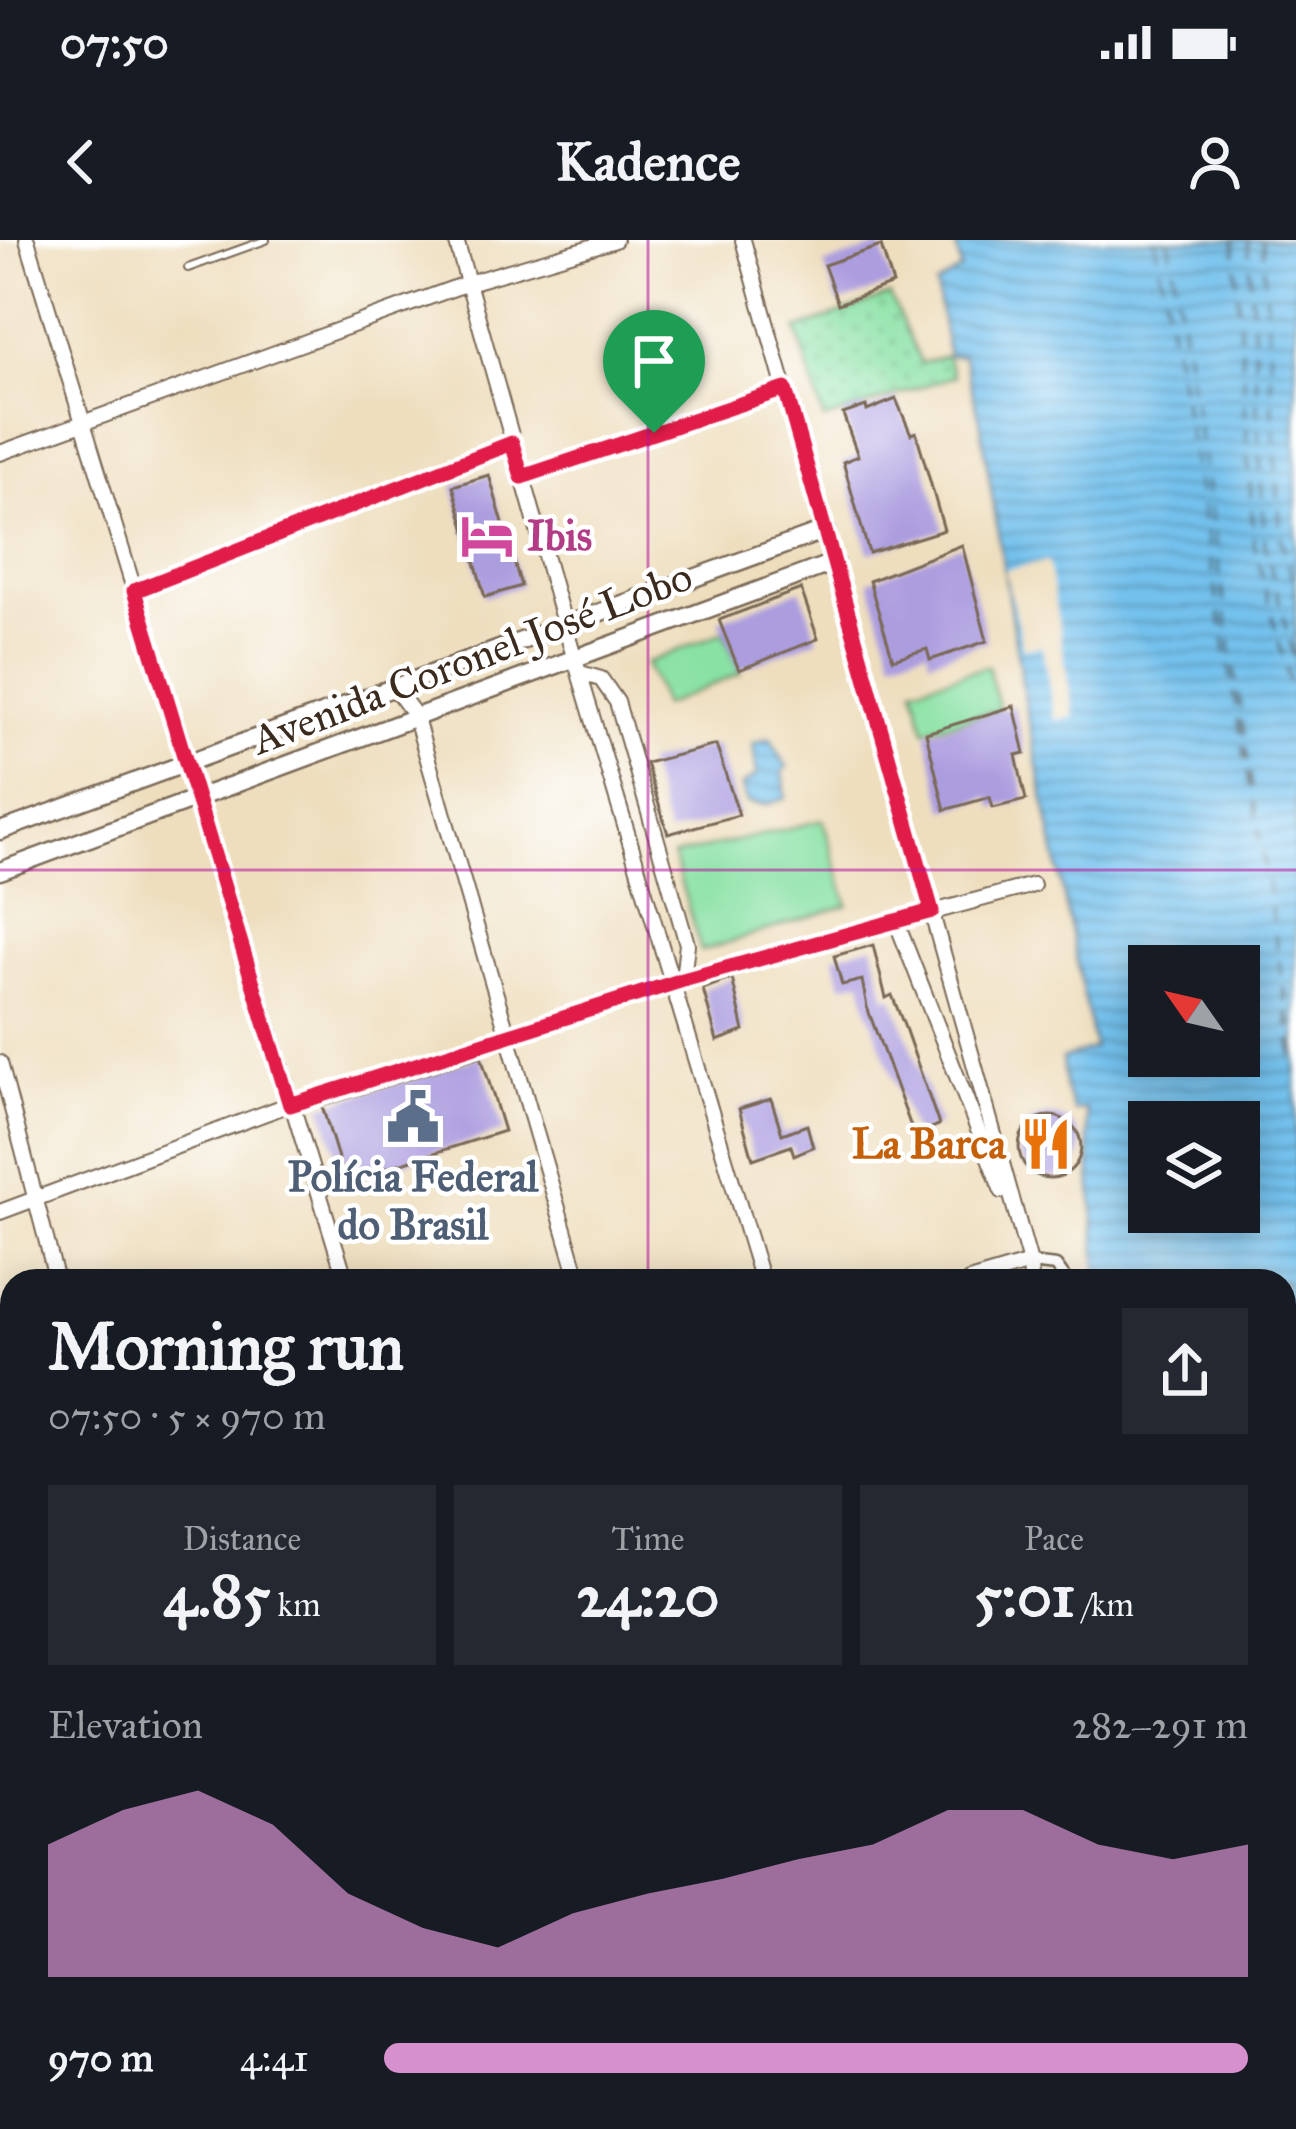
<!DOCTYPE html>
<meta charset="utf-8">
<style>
body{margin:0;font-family:"IM FELL Great Primer",serif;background:#242831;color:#f1f3f6;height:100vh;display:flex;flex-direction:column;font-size:45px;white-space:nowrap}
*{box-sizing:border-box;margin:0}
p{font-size:39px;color:#9ea1a6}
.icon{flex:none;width:66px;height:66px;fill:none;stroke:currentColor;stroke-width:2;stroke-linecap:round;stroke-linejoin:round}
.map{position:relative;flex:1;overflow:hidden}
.panel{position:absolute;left:0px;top:1029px;width:1296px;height:861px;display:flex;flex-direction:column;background:#171b24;border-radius:36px 36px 0 0;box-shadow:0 6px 30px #0003}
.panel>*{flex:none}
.needle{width:78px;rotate:304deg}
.tools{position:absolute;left:1128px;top:705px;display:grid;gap:24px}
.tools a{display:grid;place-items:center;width:132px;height:132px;border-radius:0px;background:#171b24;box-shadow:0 6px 30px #0003;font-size:60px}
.pin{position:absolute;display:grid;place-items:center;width:102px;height:102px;color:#fff;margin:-123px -51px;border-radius:50% 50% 50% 0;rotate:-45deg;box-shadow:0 0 12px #0007}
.pin .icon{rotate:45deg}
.round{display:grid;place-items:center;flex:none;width:126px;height:126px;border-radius:0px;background:#242831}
.overview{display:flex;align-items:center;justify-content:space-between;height:204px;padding:0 48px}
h1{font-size:66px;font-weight:700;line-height:90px}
.figures{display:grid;grid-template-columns:repeat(3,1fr);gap:18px;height:204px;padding:12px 48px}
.figures div{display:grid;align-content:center;border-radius:0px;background:#242831;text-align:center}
.figures b{font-size:60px;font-weight:700}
.figures small{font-size:33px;font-weight:400}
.figures p{font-size:33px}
.chart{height:336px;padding:24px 48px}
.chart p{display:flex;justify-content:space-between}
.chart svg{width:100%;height:216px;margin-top:12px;fill:#d690ce;opacity:.7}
ul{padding:0 48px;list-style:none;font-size:39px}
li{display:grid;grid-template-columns:192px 144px 1fr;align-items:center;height:90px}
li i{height:30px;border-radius:15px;background:#d690ce}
.status{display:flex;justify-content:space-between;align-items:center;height:84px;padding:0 60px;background:#171b24;direction:ltr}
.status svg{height:33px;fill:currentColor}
header{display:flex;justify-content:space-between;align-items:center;height:156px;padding:0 48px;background:#171b24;font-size:54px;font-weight:700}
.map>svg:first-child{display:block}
</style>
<div class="status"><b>07:50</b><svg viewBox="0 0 49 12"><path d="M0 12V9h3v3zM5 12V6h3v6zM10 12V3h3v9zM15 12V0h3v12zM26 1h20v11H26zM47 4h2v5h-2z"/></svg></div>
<header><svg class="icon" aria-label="back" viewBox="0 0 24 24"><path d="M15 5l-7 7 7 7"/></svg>Kadence<svg class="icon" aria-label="person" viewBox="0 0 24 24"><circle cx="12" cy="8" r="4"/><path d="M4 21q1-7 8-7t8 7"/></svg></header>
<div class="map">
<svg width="1296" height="1889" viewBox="0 0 1296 1889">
<defs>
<pattern id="grass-dots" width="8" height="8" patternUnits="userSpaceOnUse" patternTransform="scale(3)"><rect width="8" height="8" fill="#89e1a4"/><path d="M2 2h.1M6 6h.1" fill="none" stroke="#77c18d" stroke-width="1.8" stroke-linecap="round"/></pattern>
<pattern id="water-rules" width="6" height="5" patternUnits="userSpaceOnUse" patternTransform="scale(3)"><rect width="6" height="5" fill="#73c1ed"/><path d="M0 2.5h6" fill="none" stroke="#609dbf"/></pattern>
</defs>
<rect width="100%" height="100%" fill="#fff"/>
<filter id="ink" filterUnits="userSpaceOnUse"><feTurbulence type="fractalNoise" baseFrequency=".00833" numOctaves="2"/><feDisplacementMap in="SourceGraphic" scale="24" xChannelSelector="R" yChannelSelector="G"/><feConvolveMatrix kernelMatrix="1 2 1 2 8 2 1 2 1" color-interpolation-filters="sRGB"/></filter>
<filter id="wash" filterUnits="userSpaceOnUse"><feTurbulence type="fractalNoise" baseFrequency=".004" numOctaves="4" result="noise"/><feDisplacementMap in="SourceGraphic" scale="48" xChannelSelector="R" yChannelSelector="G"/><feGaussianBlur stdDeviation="2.7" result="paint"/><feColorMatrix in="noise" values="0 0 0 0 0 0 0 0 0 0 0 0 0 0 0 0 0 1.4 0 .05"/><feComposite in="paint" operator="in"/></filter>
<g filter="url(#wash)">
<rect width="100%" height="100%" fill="#eedebe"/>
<!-- grass -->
<polygon fill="url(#grass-dots)" stroke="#628661" stroke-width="3" points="890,55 921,123 946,116 954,136 824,180 797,90"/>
<!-- garden -->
<g fill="#89e1a4" stroke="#628661" stroke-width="3">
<polygon points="723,392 741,433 663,466 646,423"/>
<polygon points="988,426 999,469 925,490 914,447"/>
<polygon points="823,580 848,665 701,711 673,616"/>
</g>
<!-- water -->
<g fill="url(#water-rules)" stroke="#577686" stroke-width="3" fill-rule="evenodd">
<path d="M 955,0 L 1296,0 L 1296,1815 L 1284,1805 L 1284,1041 L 1099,1041 L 1086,869 L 1074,871 L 1065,848 L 1062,819 L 1094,808 L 1025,462 L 980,180 L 963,116 L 948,116 L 936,46 L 961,30 ZM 1149,726 L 1239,726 L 1239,816 L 1149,816 ZM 1149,882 L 1239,882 L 1239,972 L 1149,972 Z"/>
<polygon points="770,498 787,527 783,531 786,558 765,565 747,563 741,546 757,535 753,503"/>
</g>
<!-- pier -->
<polygon fill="#eedebe" points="1048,322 1074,477 1055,480 1042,406 1023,408 1005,330"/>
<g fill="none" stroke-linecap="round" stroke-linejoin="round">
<!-- ferry -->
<g stroke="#4f5f66" stroke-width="3" stroke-dasharray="15 12" stroke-linecap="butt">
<polyline points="1155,0 1250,548"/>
<polyline points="1169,0 1296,833"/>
<polyline points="1234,0 1254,304 1296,469"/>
<polyline points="1248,0 1265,305 1296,426"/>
<polyline points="1262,0 1281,298 1296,352"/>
<polyline points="1285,747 1296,810"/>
<polyline points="1290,1725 1296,1716"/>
</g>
</g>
<g id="blocks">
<!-- building -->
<g fill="#ac9ddf">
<polygon points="881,6 893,44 838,64 824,25"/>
<polygon points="896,159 911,194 916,192 944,290 869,313 843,222 858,216 843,174 866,166 867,171"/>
<polygon points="489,235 521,346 485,357 453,246"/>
<polygon points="962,305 987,401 930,420 927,409 893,419 869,341"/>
<polygon points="801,349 818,399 739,430 719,380"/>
<polygon points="1014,466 1025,513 1016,515 1026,560 993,568 990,557 945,570 926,493"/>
<polygon points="716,505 739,575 668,594 646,523"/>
<polygon points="873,705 886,758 892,755 905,788 939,885 914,895 867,767 862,740 842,745 834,716"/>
<polygon points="732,738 744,791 717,801 703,749"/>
<polygon points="481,816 504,891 345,941 322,866"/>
<polygon points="771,859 782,894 807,885 813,907 794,915 791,906 753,919 739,869"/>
<circle cx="1050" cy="907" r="31"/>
</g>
</g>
</g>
<g filter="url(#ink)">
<use href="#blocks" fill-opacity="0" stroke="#7a6956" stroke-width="3"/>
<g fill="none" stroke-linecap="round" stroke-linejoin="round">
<!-- service casing -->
<g stroke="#7a6956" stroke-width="10">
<g id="service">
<polyline points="188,28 266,0"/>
<polyline points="0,1659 12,1672"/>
<polyline points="0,1840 12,1837"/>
<polyline points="52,1878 54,1889"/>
<polyline points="65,1878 67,1889"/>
</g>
</g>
<!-- pedestrian casing -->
<g stroke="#7a6956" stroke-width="15">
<polyline id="pedestrian" points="1030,1023 1056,1026 1067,1041"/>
</g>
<!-- minor casing -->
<g stroke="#7a6956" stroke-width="18">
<g id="minor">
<polyline points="27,0 346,1041"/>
<polyline points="456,0 564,383 762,1041"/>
<polyline points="743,0 1030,1023 1031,1041"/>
<polyline points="0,213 468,43 615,0"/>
<polyline points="522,237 785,149"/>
<polyline points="134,351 512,203"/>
<polyline points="580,433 601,439 617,462 687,704 683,740"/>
<polyline points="394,447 415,475 579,1041"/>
<polyline points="896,681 1002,951"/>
<polyline points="0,823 57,1041"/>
<polyline points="0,972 290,864 683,740 1033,645"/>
<polyline points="969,1041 1030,1023"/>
<polyline points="0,1318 12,1315"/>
<polyline points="0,1623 12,1620"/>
<polyline points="256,1878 258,1889"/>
<polyline points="283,1878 286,1889"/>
<polyline points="723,1878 728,1889"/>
<polyline points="831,1878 836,1889"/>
<polyline points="1071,1878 1072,1889"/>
<polyline points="1257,1878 1259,1889"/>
<polyline points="595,1889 628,1878"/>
</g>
</g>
<!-- tertiary casing -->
<g stroke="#7a6956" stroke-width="21">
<g id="tertiary">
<polyline points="0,591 826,290"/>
<polyline points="0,631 835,322"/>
</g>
</g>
<!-- path -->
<polyline stroke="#7a6956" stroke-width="3" stroke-dasharray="9 9" stroke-linecap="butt" points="1284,1727 1290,1725"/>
<!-- service -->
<use href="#service" stroke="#fff" stroke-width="6"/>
<!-- pedestrian -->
<use href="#pedestrian" stroke="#fff" stroke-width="10"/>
<!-- minor -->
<use href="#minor" stroke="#fff" stroke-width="14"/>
<!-- tertiary -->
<use href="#tertiary" stroke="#fff" stroke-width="16"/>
</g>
</g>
<g fill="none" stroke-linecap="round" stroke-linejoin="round" filter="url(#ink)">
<!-- route casing -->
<g stroke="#fff" stroke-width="24">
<polygon id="route" points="785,149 932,671 683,740 290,865 134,351 512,203 522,237"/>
</g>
<!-- route -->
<use href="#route" stroke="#e11d48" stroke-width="15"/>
</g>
<!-- grid -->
<path fill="none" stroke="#b5179e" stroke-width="3" stroke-opacity="0.55" d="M 648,0 L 648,1041M 0,630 L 1296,630M 0,1259 L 12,1259M 1284,1259 L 1296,1259M 648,1878 L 648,1889"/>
<!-- icons -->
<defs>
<g id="hotel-bare" transform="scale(4.14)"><path d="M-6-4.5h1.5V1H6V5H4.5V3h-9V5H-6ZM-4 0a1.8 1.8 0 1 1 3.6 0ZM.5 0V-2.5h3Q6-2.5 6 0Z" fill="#d1479c" stroke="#fff" stroke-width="2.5" paint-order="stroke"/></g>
<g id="civic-bare" transform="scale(4.14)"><path d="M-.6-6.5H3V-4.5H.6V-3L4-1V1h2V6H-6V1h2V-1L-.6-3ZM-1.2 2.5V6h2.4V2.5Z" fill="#5c6f8a" stroke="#fff" stroke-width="2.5" paint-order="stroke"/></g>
<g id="restaurant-bare" transform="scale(4.14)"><path d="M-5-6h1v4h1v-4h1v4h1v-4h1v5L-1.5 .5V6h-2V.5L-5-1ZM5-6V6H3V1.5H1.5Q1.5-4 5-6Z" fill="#e8710a" stroke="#fff" stroke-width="2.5" paint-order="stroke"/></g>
</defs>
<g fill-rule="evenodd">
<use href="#hotel-bare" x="487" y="296"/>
<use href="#civic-bare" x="413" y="877"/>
<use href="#restaurant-bare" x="1046" y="904"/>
</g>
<g text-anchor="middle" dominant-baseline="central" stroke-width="9" stroke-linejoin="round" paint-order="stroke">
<!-- hotel labels -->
<g font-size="42" font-weight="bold" fill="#b23c85" stroke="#fff" text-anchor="start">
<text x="527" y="296">Ibis</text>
</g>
<!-- street labels -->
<g font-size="42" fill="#3b2a1e" stroke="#fff">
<text transform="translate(472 418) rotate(-21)">Avenida Coronel José Lobo</text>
</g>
<!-- food labels -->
<g font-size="42" font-weight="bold" fill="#c56008" stroke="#fff" text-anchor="end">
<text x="1006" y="904">La Barca</text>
</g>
<!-- service labels -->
<g font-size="42" font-weight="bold" fill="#4e5e75" stroke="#fff">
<text x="413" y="937">Polícia Federal<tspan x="413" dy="48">do Brasil</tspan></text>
</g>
</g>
</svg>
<div class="tools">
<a><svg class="needle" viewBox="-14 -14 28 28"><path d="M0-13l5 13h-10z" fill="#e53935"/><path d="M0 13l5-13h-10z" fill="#9ea1a6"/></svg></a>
<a><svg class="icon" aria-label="layers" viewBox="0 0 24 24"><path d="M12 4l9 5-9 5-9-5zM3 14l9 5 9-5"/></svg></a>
</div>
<div class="pin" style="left:654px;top:193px;background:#1e9e55"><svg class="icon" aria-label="arrive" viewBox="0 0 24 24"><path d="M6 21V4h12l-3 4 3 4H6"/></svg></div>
<section class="panel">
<div class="overview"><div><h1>Morning run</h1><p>07:50 · 5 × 970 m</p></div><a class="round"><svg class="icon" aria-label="share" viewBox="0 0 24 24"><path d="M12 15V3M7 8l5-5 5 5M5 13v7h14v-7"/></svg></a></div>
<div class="figures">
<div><p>Distance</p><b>4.85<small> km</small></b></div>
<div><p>Time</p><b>24:20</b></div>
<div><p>Pace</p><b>5:01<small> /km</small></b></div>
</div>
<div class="chart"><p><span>Elevation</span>282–291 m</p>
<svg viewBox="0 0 160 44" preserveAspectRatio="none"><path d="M0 44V17L10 10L20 6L30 13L40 27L50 34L60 38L70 31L80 27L90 24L100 20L110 17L120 10L130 10L140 17L150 20L160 17V44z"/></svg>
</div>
<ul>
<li><b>970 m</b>4:41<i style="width:100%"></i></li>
</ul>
</section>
</div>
